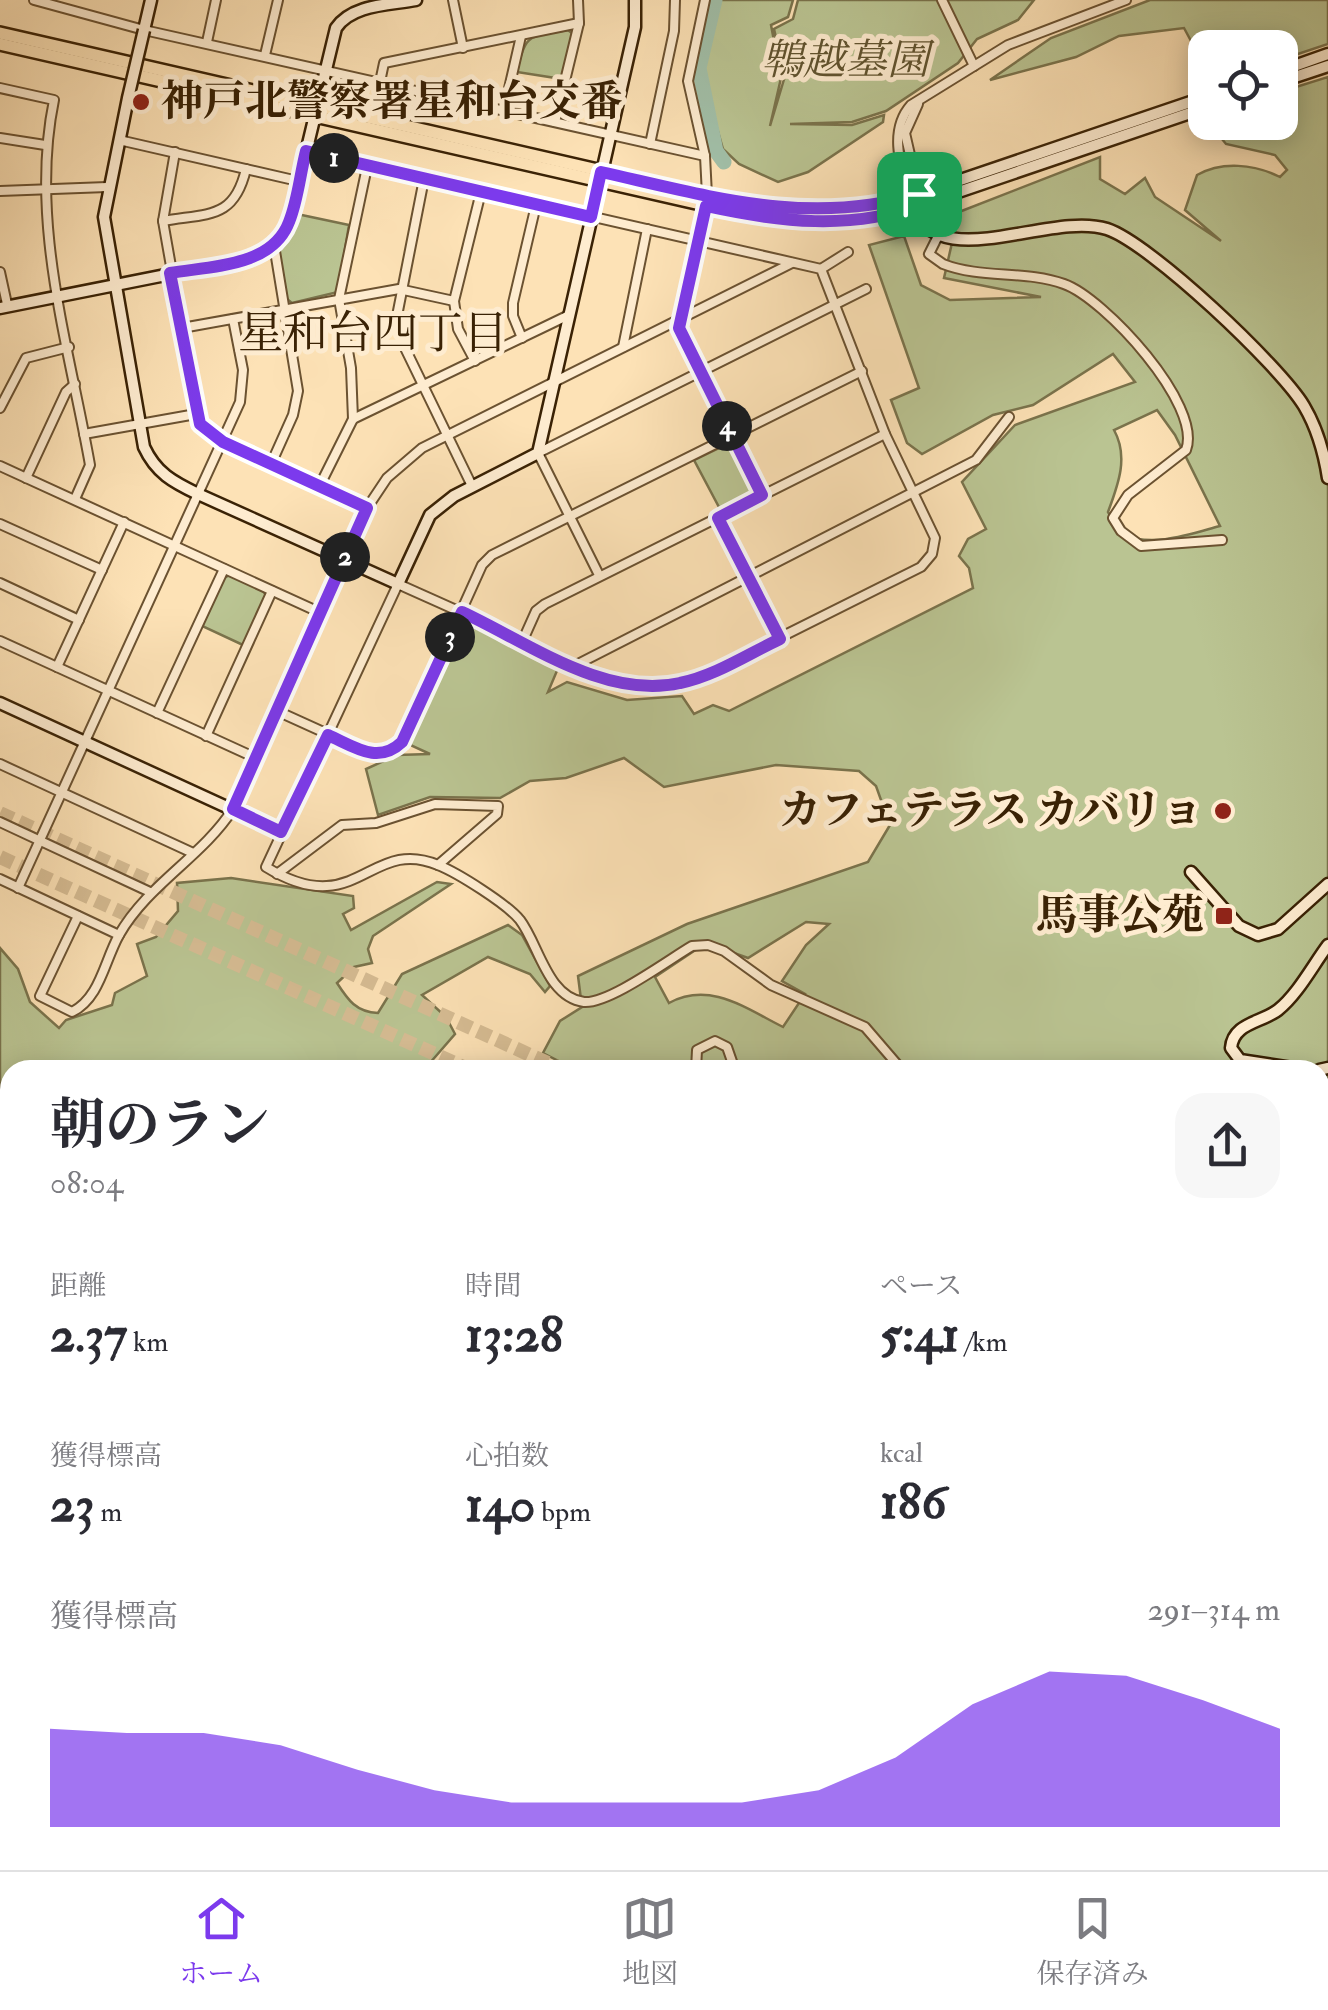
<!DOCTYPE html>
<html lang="ja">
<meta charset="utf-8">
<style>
body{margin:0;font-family:"IM FELL Double Pica","Noto Serif JP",serif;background:#f7f7f7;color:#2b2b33;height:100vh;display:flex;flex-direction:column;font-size:38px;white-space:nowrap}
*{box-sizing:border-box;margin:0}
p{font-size:32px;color:#7c7c81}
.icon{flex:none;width:55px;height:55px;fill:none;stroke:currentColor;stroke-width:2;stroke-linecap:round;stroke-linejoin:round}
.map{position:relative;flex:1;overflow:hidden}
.details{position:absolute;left:0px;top:1060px;width:1330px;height:810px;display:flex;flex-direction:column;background:#fff;border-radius:30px 30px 0 0;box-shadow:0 5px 25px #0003}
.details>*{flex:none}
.tools{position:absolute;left:1188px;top:30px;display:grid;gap:20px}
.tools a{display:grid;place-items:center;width:110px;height:110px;border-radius:20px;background:#fff;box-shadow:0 5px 25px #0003;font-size:50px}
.pin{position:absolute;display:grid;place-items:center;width:85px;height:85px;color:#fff;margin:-42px;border-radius:20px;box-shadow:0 5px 15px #0006}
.km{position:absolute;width:50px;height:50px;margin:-25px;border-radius:50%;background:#222;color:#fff;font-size:28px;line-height:50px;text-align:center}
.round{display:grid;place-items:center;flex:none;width:105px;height:105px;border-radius:30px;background:#f7f7f7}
.overview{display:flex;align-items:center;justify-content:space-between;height:170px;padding:0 50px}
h1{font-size:55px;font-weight:700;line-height:75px}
.stats{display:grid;grid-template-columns:repeat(3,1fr);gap:15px;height:170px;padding:10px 50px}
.stats div{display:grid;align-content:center}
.stats b{font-size:50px;font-weight:700}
.stats small{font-size:28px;font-weight:400}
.stats p{font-size:28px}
.chart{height:280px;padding:20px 50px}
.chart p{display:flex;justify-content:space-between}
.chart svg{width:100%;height:180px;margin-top:10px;fill:#7c3aed;opacity:.7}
.dock{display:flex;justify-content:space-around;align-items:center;height:140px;border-top:2px solid #e1e1e2;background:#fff;font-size:28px;color:#7c7c81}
.dock a{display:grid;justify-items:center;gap:5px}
.dock .selected{color:#7c3aed}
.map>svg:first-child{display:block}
</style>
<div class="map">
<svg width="1328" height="1870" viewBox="0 0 1328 1870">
<rect width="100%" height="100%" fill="#fde2b6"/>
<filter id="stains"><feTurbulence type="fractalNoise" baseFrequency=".002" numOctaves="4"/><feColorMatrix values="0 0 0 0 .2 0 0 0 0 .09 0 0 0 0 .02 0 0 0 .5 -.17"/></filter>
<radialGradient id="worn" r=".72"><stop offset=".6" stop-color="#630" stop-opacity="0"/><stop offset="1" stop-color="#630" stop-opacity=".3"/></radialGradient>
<!-- green -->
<g fill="#bac492" stroke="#7a734c" stroke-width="2.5" fill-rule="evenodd">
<polygon points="717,0 793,0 788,17 771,25 781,78 770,126 785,76 774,29 793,19 798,0 1034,0 1018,20 977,39 958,63 886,111 852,122 790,124 852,125 884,115 883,122 808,172 778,182 739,164 723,149 701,72"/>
<polygon points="1150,0 1328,0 1328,44 1280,60 1280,48 1205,48 1205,67 1184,28 1119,36 1076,57 990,80 1051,38"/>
<path d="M 568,30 L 573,34 L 562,79 L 517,72 C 525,32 530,37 568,30 Z"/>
<path d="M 1328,77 L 1328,1293 L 1320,1293 L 1320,1070 L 576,1070 L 543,1053 L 560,1021 L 582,1007 L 578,976 L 687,924 L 868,862 L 890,825 L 876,786 L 859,771 L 776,765 L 664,787 L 624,758 L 566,778 L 530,781 L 500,798 L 430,797 L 378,815 L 366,769 L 397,755 L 430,754 L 408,744 L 461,626 L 467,624 L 559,666 L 548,692 L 567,682 L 627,700 L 682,696 L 694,714 L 713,705 L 729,711 L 973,588 L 969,568 L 959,556 L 968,539 L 986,529 L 962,482 L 1015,425 L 1135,382 L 1113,354 L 1033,405 L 993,415 L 922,454 L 907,443 L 891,400 L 919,388 L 869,245 L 904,236 L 921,285 L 950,300 L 1041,297 L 944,278 L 959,212 L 1100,157 L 1100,179 L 1125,194 L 1145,178 L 1155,197 L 1221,241 L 1185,210 L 1197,175 C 1222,161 1254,164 1280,177 L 1287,170 L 1275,155 L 1226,144 L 1209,123 L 1280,122 L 1280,92 ZM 1157,410 L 1175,435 L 1220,526 C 1187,535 1155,547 1122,535 L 1108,512 C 1118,485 1129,457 1114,430 ZM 806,922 L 829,924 L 806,945 L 782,981 L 805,994 L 783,1027 C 745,1008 710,981 669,1003 L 655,977 L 706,943 L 748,958 Z"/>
<polygon points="297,214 349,225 338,292 292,303 287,299 279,252"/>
<polygon points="725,445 731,447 752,488 749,495 720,509 694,460"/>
<polygon points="230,575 263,590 266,596 243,645 202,626 224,578"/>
<path d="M 231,878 L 353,896 L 354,908 L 343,914 L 351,930 L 437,882 L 451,884 L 373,936 L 368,949 L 372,963 L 354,967 L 337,983 C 348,1000 356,1012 378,1013 L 402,974 L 508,925 L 522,935 L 550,986 L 545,992 L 530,974 L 488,957 L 422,995 L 446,1017 L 455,1034 L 429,1064 L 430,1070 L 10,1070 L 10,1107 L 0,1115 L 0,948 L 18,969 L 30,1002 L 59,1028 L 66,1020 L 112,1005 L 115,993 L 147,976 L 137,944 L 156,937 L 178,911 L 177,883 Z"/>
<polygon points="10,1157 10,1238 9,1238 0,1228 0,1169"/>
<polygon points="0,1282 10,1284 10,1860 144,1860 125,1870 10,1870 0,1846"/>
<polygon points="1328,1454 1328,1870 1153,1870 1151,1863 1126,1870 961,1870 943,1860 1320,1860 1320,1458"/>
<polygon points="393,1860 694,1860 705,1870 378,1870"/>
</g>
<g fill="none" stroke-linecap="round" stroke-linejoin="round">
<!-- stream -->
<polyline stroke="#788067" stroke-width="2.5" points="911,101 960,70"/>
<!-- river -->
<g stroke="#a1bfa8" stroke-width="15">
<polyline points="715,0 699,68 716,151 724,162"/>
<polyline points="1320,1397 1321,1396"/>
</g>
<!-- highway-tunnel -->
<g stroke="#d6bc93" stroke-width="14" stroke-dasharray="14 7" stroke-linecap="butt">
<polyline points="0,813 563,1070"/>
<polyline points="0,857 470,1070"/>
</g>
<!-- street casing -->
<g stroke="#6b5231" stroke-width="12">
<g id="street">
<polyline points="34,0 144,30 705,156"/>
<polyline points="453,0 463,48"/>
<polyline points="705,0 688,81 705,156 707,195"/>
<polyline points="942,0 974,66"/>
<polyline points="207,42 216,0"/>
<polyline points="265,55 278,0"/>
<polyline points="380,82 384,63 579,23"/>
<path d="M 0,88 L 54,100 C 29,221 69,346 90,465 L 75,499"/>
<polyline points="918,104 905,133 919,194"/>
<polyline points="504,110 521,36"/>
<polyline points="555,122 579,23 578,0"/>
<polyline points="0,138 45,145"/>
<polyline points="119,140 298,181"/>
<polyline points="650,144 674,31 675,0"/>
<path d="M 306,151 L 821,269 L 885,434 L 935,538 L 932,554 L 921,567 L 697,679 C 629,697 579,667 519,639 C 479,620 438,602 398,584 L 266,867 C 357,923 369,836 438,865 C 458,873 507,904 520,920 C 539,945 547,997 584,1002 C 609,1004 668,960 692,946 L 708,945 L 724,951 L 771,985 L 865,1027 L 902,1070"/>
<polyline points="175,152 163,221 199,425 223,442 367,508"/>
<polyline points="424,179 397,316 404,346 472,486"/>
<polyline points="0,191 107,187"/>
<path d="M 910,197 C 901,167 888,131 911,105 L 1008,45 L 1126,0"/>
<polyline points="706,206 679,328 762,495"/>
<path d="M 163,221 C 208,213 234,220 246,169"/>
<path d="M 938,236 L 929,254 L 943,264 C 981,279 1026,270 1064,284 C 1104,298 1203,405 1186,450 L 1128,495 L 1113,518 L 1121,531 L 1141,546 L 1222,540"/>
<polyline points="821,269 848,252"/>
<polyline points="0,272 7,304"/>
<polyline points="182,328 399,289 454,301"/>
<polyline points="522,338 513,316 513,303 536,205"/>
<polyline points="623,347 647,229"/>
<polyline points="475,361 458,329 454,301 481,192"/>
<polyline points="0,408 26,358 69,347"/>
<polyline points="353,419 351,368 339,299 367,167"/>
<polyline points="84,434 196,414"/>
<polyline points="271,464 293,415 298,391 274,245"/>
<polyline points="0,466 321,613"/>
<polyline points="26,478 66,392 75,384"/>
<polyline points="320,485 353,419 569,315"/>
<polyline points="718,518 779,639"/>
<polyline points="0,524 102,570"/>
<polyline points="599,575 538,453 866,289"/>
<polyline points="0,583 79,620"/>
<polyline points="523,640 536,611 545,604 885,434"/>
<polyline points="0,641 256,758"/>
<polyline points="574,666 976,460 1009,417"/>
<polyline points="57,667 124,522"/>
<polyline points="277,711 374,755 391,753 402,742 482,565 492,555 862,371"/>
<polyline points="157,713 224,569"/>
<polyline points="206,736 272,591"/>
<polyline points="0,764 193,853"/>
<polyline points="0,822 150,892"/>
<polyline points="277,874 342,825 376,823 435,804 498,806 497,814 438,865"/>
<polyline points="0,879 119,935"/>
<polyline points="18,888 240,402 243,370 233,319"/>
<path d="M 78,916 L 40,996 L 72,1012 C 100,998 104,962 119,935 C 148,884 202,857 233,809 L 367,508 L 387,478 L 422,448 L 792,263"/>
<polyline points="696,1070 697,1050 715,1041 727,1047 735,1070"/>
<polyline points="1320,1423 1328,1419"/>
<polyline points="0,1720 10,1726"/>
<polyline points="249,1860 255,1870"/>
</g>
</g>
<!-- secondary casing -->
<g stroke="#3a2205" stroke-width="15">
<g id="secondary">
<polyline points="144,30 151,0"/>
<polyline points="1280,71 1328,54"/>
<polyline points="1280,82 1328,66"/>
<path d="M 128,98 L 104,217 L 144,447 C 156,473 173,482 198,494 L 398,584 L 430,515 L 454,496 L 538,453 L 635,27 L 635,0"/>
<path d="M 910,199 C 931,281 1048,210 1107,229 C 1150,243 1280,366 1304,406 C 1317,428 1324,452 1328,478"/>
<polyline points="923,204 1205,108"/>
<polyline points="938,236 919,194 1205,97"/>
<path d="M 0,308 L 251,258 L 274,245 L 289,223 L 336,28 C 352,4 390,5 416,0"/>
<polyline points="0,703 281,832"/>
<polyline points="1191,872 1239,926 1258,935 1278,929 1328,884"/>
<path d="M 1305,1070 L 1240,1060 L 1231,1048 C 1233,1023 1261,1023 1278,1010 C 1298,994 1313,965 1328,945"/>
<polyline points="1319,1070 1328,1068"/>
</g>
</g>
<!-- primary casing -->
<g stroke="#3a2205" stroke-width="16">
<g id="primary">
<path d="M 0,33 L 746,204 C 805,213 861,212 919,194"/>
<polyline points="0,44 744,214 841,222 923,204"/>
</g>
</g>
<!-- highway casing -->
<g stroke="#3a2205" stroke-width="19">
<g id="highway">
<polyline points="1320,1315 1328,1315"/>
<polyline points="1320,1333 1328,1333"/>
</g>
</g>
<!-- street -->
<use href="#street" stroke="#feecd0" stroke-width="8"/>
<!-- secondary -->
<use href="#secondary" stroke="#feecd0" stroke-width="10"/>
<!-- primary -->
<use href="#primary" stroke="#fde2b6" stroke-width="11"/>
<!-- highway -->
<use href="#highway" stroke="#fde2b6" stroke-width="14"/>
<!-- secondary-bridge casing -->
<g stroke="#3a2205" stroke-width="15" stroke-linecap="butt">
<polyline id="secondary-bridge" points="128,98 144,30"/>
</g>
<!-- secondary-bridge -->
<use href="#secondary-bridge" stroke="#feecd0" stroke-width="10"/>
</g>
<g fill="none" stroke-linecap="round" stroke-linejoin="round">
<!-- route casing -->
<g stroke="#fff" stroke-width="20">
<path id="route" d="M 306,151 L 591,217 L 601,172 C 709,196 809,227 919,194 L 923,204 C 851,231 779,222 706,206 L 679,328 L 762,495 L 718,518 L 780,639 C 748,654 715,676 680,683 C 605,700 527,642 462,612 L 402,742 C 378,765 355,747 328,735 L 281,832 L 233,809 L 367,508 L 223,442 L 200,424 L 170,273 C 211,266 272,267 289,222 C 298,200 300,174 306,151 Z"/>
</g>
<!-- route -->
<use href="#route" stroke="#7c3aed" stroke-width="12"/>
</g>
<!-- markers -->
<g fill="#8f2418" stroke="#feecd0" stroke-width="4">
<circle cx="141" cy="102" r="10"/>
<circle cx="1223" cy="811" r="10"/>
<rect x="1214" y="906" width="20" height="20" rx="5"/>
</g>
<g text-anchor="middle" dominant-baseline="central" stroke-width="10" stroke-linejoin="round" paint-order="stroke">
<!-- park labels -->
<g font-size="42" font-style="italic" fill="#60532f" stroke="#feecd0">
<text x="845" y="61">鵯越墓園</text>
</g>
<!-- poi labels -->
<g font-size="42" font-weight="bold" fill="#3a2205" stroke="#feecd0" text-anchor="end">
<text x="161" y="102" text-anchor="start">神戸北警察署星和台交番</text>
<text x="1203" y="811">カフェテラス カバリョ</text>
<text x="1204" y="916">馬事公苑</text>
</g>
<!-- neighbourhood labels -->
<g font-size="45" fill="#3a2205" stroke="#feecd0">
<text x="373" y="334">星和台四丁目</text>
</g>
</g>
<rect width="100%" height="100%" filter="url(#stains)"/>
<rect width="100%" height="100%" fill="url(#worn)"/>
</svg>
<div class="tools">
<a><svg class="icon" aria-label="locate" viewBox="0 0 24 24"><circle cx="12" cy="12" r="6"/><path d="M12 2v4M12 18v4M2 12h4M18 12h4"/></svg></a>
</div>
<div class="pin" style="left:919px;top:194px;background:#1e9e55"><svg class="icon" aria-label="arrive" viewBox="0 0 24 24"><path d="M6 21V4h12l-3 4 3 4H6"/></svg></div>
<b class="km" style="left:334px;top:158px">1</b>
<b class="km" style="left:345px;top:557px">2</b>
<b class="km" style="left:450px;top:637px">3</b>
<b class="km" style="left:727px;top:426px">4</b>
<section class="details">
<div class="overview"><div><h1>朝のラン</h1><p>08:04</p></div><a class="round"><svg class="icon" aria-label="share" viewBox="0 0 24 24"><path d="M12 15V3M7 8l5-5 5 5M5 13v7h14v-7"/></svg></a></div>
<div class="stats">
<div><p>距離</p><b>2.37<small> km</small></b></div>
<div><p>時間</p><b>13:28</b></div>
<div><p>ペース</p><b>5:41<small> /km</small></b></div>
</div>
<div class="stats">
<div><p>獲得標高</p><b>23<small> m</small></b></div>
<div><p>心拍数</p><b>140<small> bpm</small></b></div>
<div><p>kcal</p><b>186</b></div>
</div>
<div class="chart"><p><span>獲得標高</span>291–314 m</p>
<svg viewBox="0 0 160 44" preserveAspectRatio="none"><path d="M0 44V20L10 21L20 21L30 24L40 30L50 35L60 38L70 38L80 38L90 38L100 35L110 27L120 14L130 6L140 7L150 13L160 20V44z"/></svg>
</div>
</section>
</div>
<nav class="dock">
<a class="selected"><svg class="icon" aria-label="home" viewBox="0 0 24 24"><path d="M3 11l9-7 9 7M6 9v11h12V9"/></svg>ホーム</a>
<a><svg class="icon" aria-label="map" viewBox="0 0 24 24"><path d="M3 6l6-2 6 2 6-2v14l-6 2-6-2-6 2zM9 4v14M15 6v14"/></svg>地図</a>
<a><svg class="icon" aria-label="saved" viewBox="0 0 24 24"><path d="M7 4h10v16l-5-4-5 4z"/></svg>保存済み</a>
</nav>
